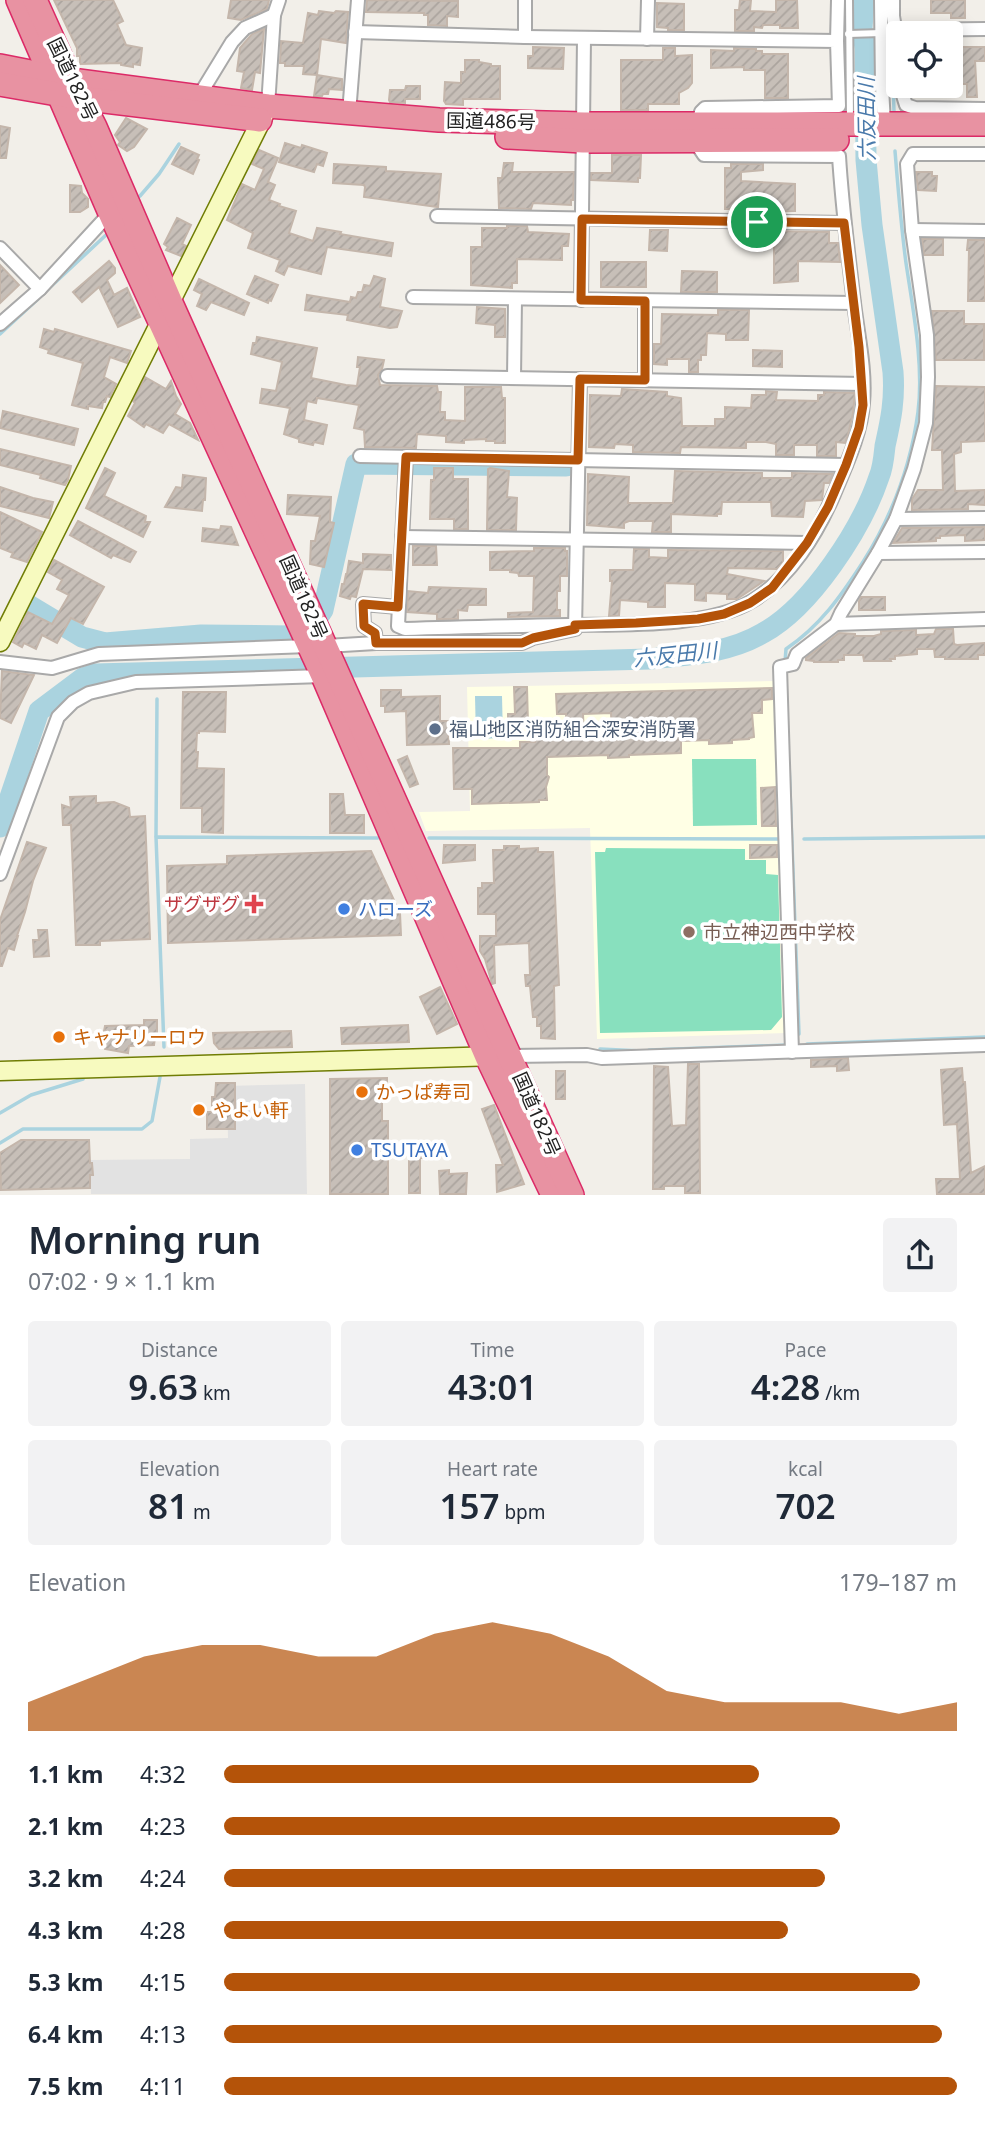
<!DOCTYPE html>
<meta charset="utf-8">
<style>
body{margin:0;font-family:"Noto Sans","Noto Sans JP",sans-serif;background:#f2f2f3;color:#1f2937;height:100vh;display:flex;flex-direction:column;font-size:26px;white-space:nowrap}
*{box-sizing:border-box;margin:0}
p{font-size:23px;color:#747a83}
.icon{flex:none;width:38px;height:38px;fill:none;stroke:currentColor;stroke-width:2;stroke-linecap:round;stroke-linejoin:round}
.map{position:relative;height:1195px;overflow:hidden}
.side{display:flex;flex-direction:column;background:#fff;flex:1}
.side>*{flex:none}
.buttons{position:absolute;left:886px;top:21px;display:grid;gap:14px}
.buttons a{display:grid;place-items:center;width:77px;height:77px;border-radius:7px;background:#fff;box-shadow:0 4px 18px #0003;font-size:35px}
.pin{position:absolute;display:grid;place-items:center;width:60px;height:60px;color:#fff;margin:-30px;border:4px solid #fff;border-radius:50%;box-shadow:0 2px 7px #0007}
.round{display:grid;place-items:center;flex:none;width:74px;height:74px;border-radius:7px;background:#f2f2f3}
.headline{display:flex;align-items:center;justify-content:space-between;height:119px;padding:0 28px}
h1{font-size:38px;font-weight:600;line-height:52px}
.metrics{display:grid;grid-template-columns:repeat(3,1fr);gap:10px;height:119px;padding:7px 28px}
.metrics div{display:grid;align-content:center;border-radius:7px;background:#f2f2f3;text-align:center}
.metrics b{font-size:35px;font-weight:600}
.metrics small{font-size:19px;font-weight:400}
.metrics p{font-size:19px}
.chart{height:196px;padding:14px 28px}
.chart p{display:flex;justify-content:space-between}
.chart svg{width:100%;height:126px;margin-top:7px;fill:#b45309;opacity:.7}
ul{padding:0 28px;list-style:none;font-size:23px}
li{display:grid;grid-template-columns:112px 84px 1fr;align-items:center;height:52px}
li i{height:18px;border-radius:9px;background:#b45309}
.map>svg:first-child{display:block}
</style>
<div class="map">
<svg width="985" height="1195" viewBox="0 0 985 1195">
<defs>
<pattern id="building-hatch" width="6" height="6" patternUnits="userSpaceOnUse" patternTransform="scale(1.75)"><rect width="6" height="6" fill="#c7bfb8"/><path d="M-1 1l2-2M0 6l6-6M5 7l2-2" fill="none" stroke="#aba49e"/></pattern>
</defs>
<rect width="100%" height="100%" fill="#f2efe9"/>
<!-- education -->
<polygon fill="#ffffe5" points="775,681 787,1033 597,1039 590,828 426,831 419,812 470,811 467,687"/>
<!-- pitch -->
<g fill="#88e0be">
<polygon points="692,759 756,759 757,825 693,826"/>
<polygon points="606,848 745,849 745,860 766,860 766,874 778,875 782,1017 771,1030 600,1033 595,852 605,852"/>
</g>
<!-- parking -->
<polygon fill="#e2e2e2" points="305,1084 307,1194 91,1194 90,1160 190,1159 190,1139 228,1138 227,1086"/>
<!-- water -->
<polygon fill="#aad3df" points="502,696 503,738 476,739 475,696"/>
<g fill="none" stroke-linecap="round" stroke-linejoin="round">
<!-- stream -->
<g stroke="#aad3df" stroke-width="3.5">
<polyline points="892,46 894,112"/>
<polyline points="140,196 159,174 179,144"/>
<polyline points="46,291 106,235"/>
<polyline points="0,334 38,299"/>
<polyline points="157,639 157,645"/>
<path d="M 785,662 L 786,649 C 820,626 841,596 863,562 C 892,516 911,465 918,412 C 924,365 913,310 906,263 C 901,226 898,188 895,151"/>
<polyline points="789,763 799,1034"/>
<polyline points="156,836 157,699"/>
<polyline points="429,838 781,839"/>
<polyline points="804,839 985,837"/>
<polyline points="807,1044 985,1037"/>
<polyline points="164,1047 156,837 378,838"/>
<polyline points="600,1049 642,1051"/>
<polyline points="649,1050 787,1045"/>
<polyline points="0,1113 31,1095 83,1079"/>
<polyline points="0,1143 23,1129 142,1129 152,1121 160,1077"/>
</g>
<!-- river -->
<g stroke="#aad3df" stroke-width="21">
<polyline points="27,604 82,637 105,643 201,635 292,636 308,632 323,610 356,464 566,466"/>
<path d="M 0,827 L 39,711 L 83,678 L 95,674 L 650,659 C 689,655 729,653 763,633 C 811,607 862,528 879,477 C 883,468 884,456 885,446 C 891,419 895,400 893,372 L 872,225 L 866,160 L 865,48 L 862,28 L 864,0"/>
</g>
</g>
<!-- building -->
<g fill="url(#building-hatch)" stroke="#c4b6ab" stroke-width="2" fill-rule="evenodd">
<polygon points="54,0 113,0 123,21 117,24 126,45 142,48 140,65 133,64 133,67 121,65 121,63 80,64 80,56 77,56 77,48"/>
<polygon points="231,0 269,0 267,9 241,20 228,18"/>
<polygon points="367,0 458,1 458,17 447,16 447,26 428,25 428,15 424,15 424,13 366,12"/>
<polygon points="740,0 751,0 750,11 776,12 776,0 797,0 798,28 780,28 780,25 763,25 762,28 754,27 754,31 735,31 735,10 739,10"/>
<polygon points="931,0 965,0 965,18 951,18 951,13 931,13"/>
<polygon points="657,3 684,4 684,30 668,30 668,28 657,27"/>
<polygon points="319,11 334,13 336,11 348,12 346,43 321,39 317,75 303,74 304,66 285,66 285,63 280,63 281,41 303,43 308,13 318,15"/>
<polygon points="264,29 260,73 255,72 252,90 241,88 244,72 237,71 240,48 252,34"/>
<polygon points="533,47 564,48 563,69 528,68 528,56 533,56"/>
<polygon points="951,47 985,47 985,61 975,61 977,97 967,97 967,84 951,84"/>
<polygon points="663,48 675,48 675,56 692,55 692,83 688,88 679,93 679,104 648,104 648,110 621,110 621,60 663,60"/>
<polygon points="734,48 756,49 756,51 762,51 762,54 788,54 788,98 765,98 765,70 744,70 744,67 711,68 711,50 734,51"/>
<polygon points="465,60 479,60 479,62 491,64 491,66 500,66 500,99 463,99 463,105 446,104 444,101 445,82 461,83 461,72 465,72"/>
<polygon points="317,75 342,79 342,90 329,89 328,94 323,94 322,96 314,96"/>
<polygon points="406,86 420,86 420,99 405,99 405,103 390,102 389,100 390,90 405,90"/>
<polygon points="126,118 147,129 134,147 127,151 118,145 120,142 115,135"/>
<polygon points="0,126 10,128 6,158 0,158"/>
<polygon points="285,143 301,148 302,145 327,153 323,166 317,164 314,172 279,162"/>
<polygon points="181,147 199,155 197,159 199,160 193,174 172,164"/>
<polygon points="259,150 278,158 268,182 275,185 269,200 280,204 279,206 296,211 289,233 313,241 317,228 341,232 340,234 393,243 391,256 327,247 321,274 288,266 284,275 276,271 280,260 248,248 253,233 227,220 242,184 255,190 264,169 252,164"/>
<polygon points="612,155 641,155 640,178 638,178 638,182 591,180 591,173 612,173"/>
<polygon points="504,163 513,163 512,172 574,172 573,200 571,200 571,205 533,203 531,209 499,208 498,178 502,178"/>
<polygon points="334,164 386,167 386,171 441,174 438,207 364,197 365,187 364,185 333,183"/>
<polygon points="731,164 763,164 763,170 741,172 741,181 795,184 795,211 730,212 730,209 725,209 725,168 731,168"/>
<polygon points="916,172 932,172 932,176 937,176 936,191 918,190"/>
<polygon points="70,185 81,186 82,193 88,199 88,207 80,212 70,212"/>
<polygon points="177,218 191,225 182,244 186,246 181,256 166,250 168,247 164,244"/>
<polygon points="507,226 527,226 528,232 569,234 568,246 562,246 562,260 517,259 517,283 512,283 512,288 471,285 471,247 482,247 482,228 507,228"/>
<polygon points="650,230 668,230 667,251 649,250"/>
<polygon points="774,231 829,232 829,243 838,243 840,262 798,261 798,281 774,283"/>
<polygon points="922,239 943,239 943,255 924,255"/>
<polygon points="968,240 985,240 985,301 968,301 969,250 967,250"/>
<polygon points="109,261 115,268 115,273 107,280 114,295 127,288 140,317 118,327 99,287 82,302 73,292"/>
<rect x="601" y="262" width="45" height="25"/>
<polygon points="0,265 19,285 0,303"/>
<polygon points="682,271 717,272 717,292 681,292"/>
<polygon points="255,276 278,285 271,301 269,300 268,303 247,294"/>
<polygon points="374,276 385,279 380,307 402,311 397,327 390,328 368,324 347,320 348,315 305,310 307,295 350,302 351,297 356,298 358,292 362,292 364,285 370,286"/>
<polygon points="199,279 249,303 244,315 211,302 206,310 197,306 202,294 194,290"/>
<polygon points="477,307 505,309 505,337 495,337 495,325 476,323"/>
<polygon points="718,310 749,310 748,340 726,340 726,334 707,333 706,355 701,355 701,360 698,360 698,372 689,372 689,359 667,359 667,365 654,364 654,344 661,344 662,314 718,315"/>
<polygon points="932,311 964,311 964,324 984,324 984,360 936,360"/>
<polygon points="44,329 54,332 55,329 131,351 127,363 110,357 104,377 116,384 110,397 107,396 105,402 103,402 102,408 88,406 88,409 72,405 83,363 48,353 49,350 40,347"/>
<polygon points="257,337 317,348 311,378 346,385 357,386 360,367 357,367 358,357 384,360 382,369 378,375 380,385 437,386 438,392 441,392 440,412 445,412 445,420 465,421 465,387 501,387 502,398 505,398 505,443 495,443 495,441 486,441 486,439 464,440 464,443 446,442 446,436 417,434 416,448 365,447 364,430 354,428 359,405 317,398 316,403 307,401 304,420 327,425 323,444 314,442 313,445 299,442 299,439 284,434 290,408 260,403 262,389 276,391 282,362 251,354 253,343 256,343"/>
<polygon points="753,350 782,351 782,367 753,366"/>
<polygon points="145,377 166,389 171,381 176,396 181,404 175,414 190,423 198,440 169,424 163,433 146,424 144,427 128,416 135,403 133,401"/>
<polygon points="936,386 985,387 985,441 961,442 961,452 954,454 955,491 985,490 985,505 968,504 968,509 912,510 912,499 918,490 943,490 942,450 932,450"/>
<polygon points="622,389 667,392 667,396 681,398 682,426 715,426 715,419 725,419 725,407 751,408 752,395 766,395 766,391 777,392 776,400 818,401 818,395 824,395 824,392 855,393 853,413 848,435 845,443 836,442 836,456 817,456 817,445 794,445 794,455 776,455 776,444 766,442 746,442 746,448 681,447 680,453 633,452 633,445 615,444 614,448 589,447 590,395 621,396"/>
<polygon points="3,411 78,429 74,445 0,428"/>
<polygon points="0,449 71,466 68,480 65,485 40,478 41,475 0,465"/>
<polygon points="105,468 115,473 104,496 146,516 145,522 150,522 143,537 86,508"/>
<polygon points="434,468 453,468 453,479 468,479 468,529 454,529 454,519 430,519 431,480 434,480"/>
<polygon points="490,468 509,471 507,497 517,498 516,530 487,530 488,469"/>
<polygon points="675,471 762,473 762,478 792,478 792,473 833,474 829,483 824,483 822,500 805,501 803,517 772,516 771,502 722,502 721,514 717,514 717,516 671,514 671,532 652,532 653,521 629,521 624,523 624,528 587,525 588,474 629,477 628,503 673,503"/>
<polygon points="183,475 206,478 205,500 203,500 202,511 165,507 176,487 182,488"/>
<polygon points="0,487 33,498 53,502 49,518 0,506"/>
<polygon points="288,495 331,497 330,522 334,523 324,567 310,564 311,541 315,541 320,516 287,514"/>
<polygon points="0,512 42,532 27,562 11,557 13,553 0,548"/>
<polygon points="78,521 136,552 130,562 113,555 111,558 70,535"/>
<polygon points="221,526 231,527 238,545 202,541 203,528 220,530"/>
<polygon points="985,527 985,540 965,541 965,535 940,536 940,538 936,538 936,541 893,543 902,528"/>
<polygon points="413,546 436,546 437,565 413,565"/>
<polygon points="534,548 565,548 565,551 567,551 567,576 560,576 560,591 557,591 557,610 560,610 560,616 508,617 508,613 533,612 534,576 519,576 518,573 510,572 510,570 490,570 490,552 534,551"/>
<polygon points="634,549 649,549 649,557 668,558 668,550 783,551 783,563 777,569 728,568 727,574 764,581 737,599 727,599 727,594 706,593 706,601 695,600 695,584 665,583 665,607 648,607 648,602 620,600 619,616 609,616 612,581 610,581 610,570 633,570"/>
<polygon points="363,554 391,555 391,570 363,569 356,597 351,596 350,599 340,596 342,584 344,584 346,574 347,574 349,561 363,563"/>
<polygon points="54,560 104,587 83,624 71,618 57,643 42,635 36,649 24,643 22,647 13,642 28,612 52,624 69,595 57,589 62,580 48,572"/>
<polygon points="429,587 486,589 486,605 468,605 467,611 458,610 458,619 437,619 437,614 407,612 408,591 428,593"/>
<polygon points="861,597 885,597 885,610 859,610 859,601"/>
<polygon points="936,629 953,629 954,644 957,645 985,643 985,655 978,655 978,659 945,659 945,657 935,657 934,649 917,649 917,654 895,656 895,659 890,659 891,661 864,661 863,655 844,655 844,660 838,660 838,662 814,662 814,661 806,660 806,658 839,633 855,634 855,636 874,636 881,634 881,631 916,630 916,635 934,634"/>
<polygon points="2,671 34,675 11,723 0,718"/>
<polygon points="514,687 527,687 528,724 508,724 508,714 515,714"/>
<path d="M 772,688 L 772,699 L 762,700 L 762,713 L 752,713 L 754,737 L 749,738 L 749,739 L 732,740 L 732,743 L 709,744 L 709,740 L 681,741 L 681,753 L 629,755 L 629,757 L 608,758 L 608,755 L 547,757 L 547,775 L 549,777 L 546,787 L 547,800 L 539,800 L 539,802 L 472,804 L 472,789 L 454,789 L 453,748 L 520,748 L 520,742 L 535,742 L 535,738 L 567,737 L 566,714 L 557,714 L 556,694 ZM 611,713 L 612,736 L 584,737 L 583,714 Z"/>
<polygon points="381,690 401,690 401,697 440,696 440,721 448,721 449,744 407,745 406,711 385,712 385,706 381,706"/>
<polygon points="183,692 226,692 225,732 199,731 199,733 197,733 196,752 198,752 197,768 224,769 223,833 202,832 202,808 181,808"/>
<polygon points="407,756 418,784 410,787 398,760"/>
<polygon points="775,787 776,826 762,826 761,788"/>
<polygon points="330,794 343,794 345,815 364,815 364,833 330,833"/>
<polygon points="96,796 96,803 114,802 129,808 130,817 145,816 150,939 100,941 100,945 76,945 71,825 63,825 62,805 71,808 70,797"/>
<polygon points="27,842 46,848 33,881 25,912 17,936 18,936 14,950 8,948 2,966 0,966 0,920"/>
<polygon points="444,845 475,845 475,860 443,863"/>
<polygon points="750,845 777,845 777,857 750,858"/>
<polygon points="504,846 519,846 519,849 538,848 538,852 553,852 559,985 554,986 555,1039 541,1038 541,1026 537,1026 537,1017 533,1017 530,986 526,986 525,975 530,975 529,943 494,945 495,983 492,984 485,959 480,951 480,936 496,936 496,914 478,914 478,888 482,888 482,883 494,883 493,850 504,850"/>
<polygon points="371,851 400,913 401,935 168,943 167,866 227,864 227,856"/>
<polygon points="38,930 47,930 49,956 34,957 33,940 39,940"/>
<polygon points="440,987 457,1024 437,1034 420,997"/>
<polygon points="144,1020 157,1020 157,1038 155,1038 154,1045 129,1046 128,1053 105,1049 105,1047 101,1047 105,1026 144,1025"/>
<polygon points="408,1025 409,1042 342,1044 341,1028"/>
<polygon points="291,1031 292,1047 219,1049 214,1043 213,1033"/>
<polygon points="848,1058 849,1070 837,1071 837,1066 811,1067 811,1060"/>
<polygon points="688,1064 699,1064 700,1193 685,1193 685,1186 664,1186 664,1189 653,1189 654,1066 668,1067 672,1126 686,1125"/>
<polygon points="962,1068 963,1082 965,1082 971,1173 985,1166 985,1194 937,1194 936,1179 960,1179 957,1124 944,1125 941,1070"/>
<rect x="556" y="1071" width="9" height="28"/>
<polygon points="387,1078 387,1099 382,1099 382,1121 388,1121 388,1194 330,1194 330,1079"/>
<polygon points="216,1083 235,1083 235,1129 207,1129 207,1112 212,1112 212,1097 215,1097"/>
<polygon points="494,1105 524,1184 497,1192 496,1165 503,1165 482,1109"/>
<polygon points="21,1140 89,1140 90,1163 92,1163 93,1175 90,1175 90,1188 1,1190 0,1153"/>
<polygon points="423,1141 423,1158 420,1158 420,1193 409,1193 409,1142"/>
<polygon points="449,1170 449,1174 467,1173 466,1194 440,1194 439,1171"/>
</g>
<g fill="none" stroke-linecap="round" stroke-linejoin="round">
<!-- lane casing -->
<g stroke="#a9a9a9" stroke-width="10">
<g id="lane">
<polyline points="849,0 850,119"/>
<polyline points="848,34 882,33"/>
</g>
</g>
<!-- street casing -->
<g stroke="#a9a9a9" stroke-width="16">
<g id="street">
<polyline points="525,0 525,37"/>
<polyline points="881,0 882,87 884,124"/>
<polyline points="893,0 893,16 898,46"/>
<polyline points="895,30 985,29"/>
<polyline points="355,32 525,37 837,41 839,106 705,108 701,112 698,124"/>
<polyline points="647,39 648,0"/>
<polyline points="837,41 838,0"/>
<polyline points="900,86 906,105 915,108 985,109"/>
<polyline points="199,96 232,42 245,28 274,15"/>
<polyline points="268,106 274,15 279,0"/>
<polyline points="349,113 358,0"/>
<polyline points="437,216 844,223"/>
<polyline points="912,230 985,231"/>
<polyline points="0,248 40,289"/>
<polyline points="413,297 854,303"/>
<polyline points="581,300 584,38"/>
<polyline points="645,301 645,380"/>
<polyline points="0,324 40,289 110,213"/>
<polyline points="387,376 863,384"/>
<polyline points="514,378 515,299"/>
<polyline points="360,456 846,465"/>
<path d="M 406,457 L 398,626 L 405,629 C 460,627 515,626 570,625 C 621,624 708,628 752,601 C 790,578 817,534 834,494 C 846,465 861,434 863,403 C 866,370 858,336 854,303 C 848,254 842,205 839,156 L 704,155 L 694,140"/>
<polyline points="896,519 985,518"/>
<polyline points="402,537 807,543"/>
<polyline points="878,553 985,552"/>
<polyline points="836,624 985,619"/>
<polyline points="376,643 375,633 364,626 363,604 398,607"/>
<polyline points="326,646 376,643 522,643 533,638 575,629 580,379"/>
<polyline points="0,662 52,668 99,654 309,646"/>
<polyline points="0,874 58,717 73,702 89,693 136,682 323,676"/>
<polyline points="792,1052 780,667 793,664 797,654 836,624 841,613 878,553 896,519 914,469 926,423 928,377 927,335 912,230 907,164 913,154 985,154"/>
<polyline points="511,1056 587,1055 602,1058 985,1045"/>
</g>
</g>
<!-- secondary casing -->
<g stroke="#707d05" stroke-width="21">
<g id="secondary">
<polyline points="0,642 267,109"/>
<polyline points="0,1071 497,1056"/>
</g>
</g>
<!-- highway casing -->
<g stroke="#dc2a67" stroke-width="26">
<g id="highway">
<polyline points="18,0 110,213 323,676 487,1057 553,1195"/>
<polyline points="35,0 71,80 95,127 171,303 572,1195"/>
<polyline points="0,66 71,80 268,106 439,120 584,124 985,124"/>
<polyline points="0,84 80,98 260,120"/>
<polyline points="507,137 583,141 837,140"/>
</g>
</g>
<!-- lane -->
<use href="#lane" stroke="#fff" stroke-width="6"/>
<!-- street -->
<use href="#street" stroke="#fff" stroke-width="12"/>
<!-- secondary -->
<use href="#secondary" stroke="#f7fabf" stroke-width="18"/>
<!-- highway -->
<use href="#highway" stroke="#e892a2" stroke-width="23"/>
</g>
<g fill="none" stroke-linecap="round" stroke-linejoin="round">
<!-- route casing -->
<g stroke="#fff" stroke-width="14">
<polygon id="route" points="582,219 844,223 859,347 863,405 859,428 846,465 828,507 807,543 772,588 750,603 724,614 698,619 636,623 575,625 575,629 533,638 522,643 376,643 375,633 364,626 363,604 398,607 406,457 578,460 580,379 645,380 645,301 581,300"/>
</g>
<!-- route -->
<use href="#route" stroke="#b45309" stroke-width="9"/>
</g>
<!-- markers -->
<circle fill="#5c6f8a" stroke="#fff" stroke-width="2.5" cx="435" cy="729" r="7"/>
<path fill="#e0444e" stroke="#fff" stroke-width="2.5" d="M250.5 893.5h7v7h7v7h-7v7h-7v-7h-7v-7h7z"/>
<g fill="#3f7fe0" stroke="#fff" stroke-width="2.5">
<circle cx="344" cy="909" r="7"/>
<circle cx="357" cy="1150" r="7"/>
</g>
<circle fill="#8d6e63" stroke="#fff" stroke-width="2.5" cx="689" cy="932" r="7"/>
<g fill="#e8710a" stroke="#fff" stroke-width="2.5">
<circle cx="59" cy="1037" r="7"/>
<circle cx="362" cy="1092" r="7"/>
<circle cx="199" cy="1110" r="7"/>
</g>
<g text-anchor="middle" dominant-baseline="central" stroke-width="7" stroke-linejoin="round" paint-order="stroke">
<!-- street labels -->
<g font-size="19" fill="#222" stroke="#fff">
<text transform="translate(73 79) rotate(64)">国道182号</text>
<text transform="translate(491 121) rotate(1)">国道486号</text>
<text transform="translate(304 597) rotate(66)">国道182号</text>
<text transform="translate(537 1114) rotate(66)">国道182号</text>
</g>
<!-- service labels -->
<g font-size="19" fill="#4e5e75" stroke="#fff" text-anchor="start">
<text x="449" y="729">福山地区消防組合深安消防署</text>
</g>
<!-- health labels -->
<g font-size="19" fill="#be3a42" stroke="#fff" text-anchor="end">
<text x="240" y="904">ザグザグ</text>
</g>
<!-- shop labels -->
<g font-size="19" fill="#366cbe" stroke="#fff" text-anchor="start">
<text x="358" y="909">ハローズ</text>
<text x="371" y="1150">TSUTAYA</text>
</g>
<!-- education labels -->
<g font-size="19" fill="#785e54" stroke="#fff" text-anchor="start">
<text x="703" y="932">市立神辺西中学校</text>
</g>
<!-- food labels -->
<g font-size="19" fill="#c56008" stroke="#fff" text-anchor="start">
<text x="73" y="1037">キャナリーロウ</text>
<text x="376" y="1092">かっぱ寿司</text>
<text x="213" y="1110">やよい軒</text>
</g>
<!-- water labels -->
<g font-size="21" font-style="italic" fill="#4a7aab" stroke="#fff">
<text transform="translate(866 119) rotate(-91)">六反田川</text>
<text transform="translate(675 654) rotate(-6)">六反田川</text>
</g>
</g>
</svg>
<div class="buttons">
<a><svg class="icon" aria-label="locate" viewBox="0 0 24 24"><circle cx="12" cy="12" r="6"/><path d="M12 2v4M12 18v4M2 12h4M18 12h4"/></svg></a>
</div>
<div class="pin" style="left:757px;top:222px;background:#1e9e55"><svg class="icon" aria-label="arrive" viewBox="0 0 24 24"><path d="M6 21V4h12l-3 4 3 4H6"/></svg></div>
</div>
<section class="side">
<div class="headline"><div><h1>Morning run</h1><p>07:02 · 9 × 1.1 km</p></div><a class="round"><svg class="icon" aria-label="share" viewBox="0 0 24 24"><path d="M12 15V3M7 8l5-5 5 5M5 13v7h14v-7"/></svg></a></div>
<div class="metrics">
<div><p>Distance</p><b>9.63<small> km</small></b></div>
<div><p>Time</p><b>43:01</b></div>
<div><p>Pace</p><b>4:28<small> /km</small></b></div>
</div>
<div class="metrics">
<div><p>Elevation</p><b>81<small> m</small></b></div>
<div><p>Heart rate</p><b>157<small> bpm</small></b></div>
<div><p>kcal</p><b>702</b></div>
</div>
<div class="chart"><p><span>Elevation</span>179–187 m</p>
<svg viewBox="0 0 160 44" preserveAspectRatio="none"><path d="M0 44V34L10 26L20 18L30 14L40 14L50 18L60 18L70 10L80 6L90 10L100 18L110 30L120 34L130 34L140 34L150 38L160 34V44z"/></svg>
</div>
<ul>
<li><b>1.1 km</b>4:32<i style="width:73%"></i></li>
<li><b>2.1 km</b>4:23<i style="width:84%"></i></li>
<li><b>3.2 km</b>4:24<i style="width:82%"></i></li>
<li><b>4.3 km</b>4:28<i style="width:77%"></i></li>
<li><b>5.3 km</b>4:15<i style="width:95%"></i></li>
<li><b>6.4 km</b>4:13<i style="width:98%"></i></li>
<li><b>7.5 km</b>4:11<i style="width:100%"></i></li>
</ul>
</section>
